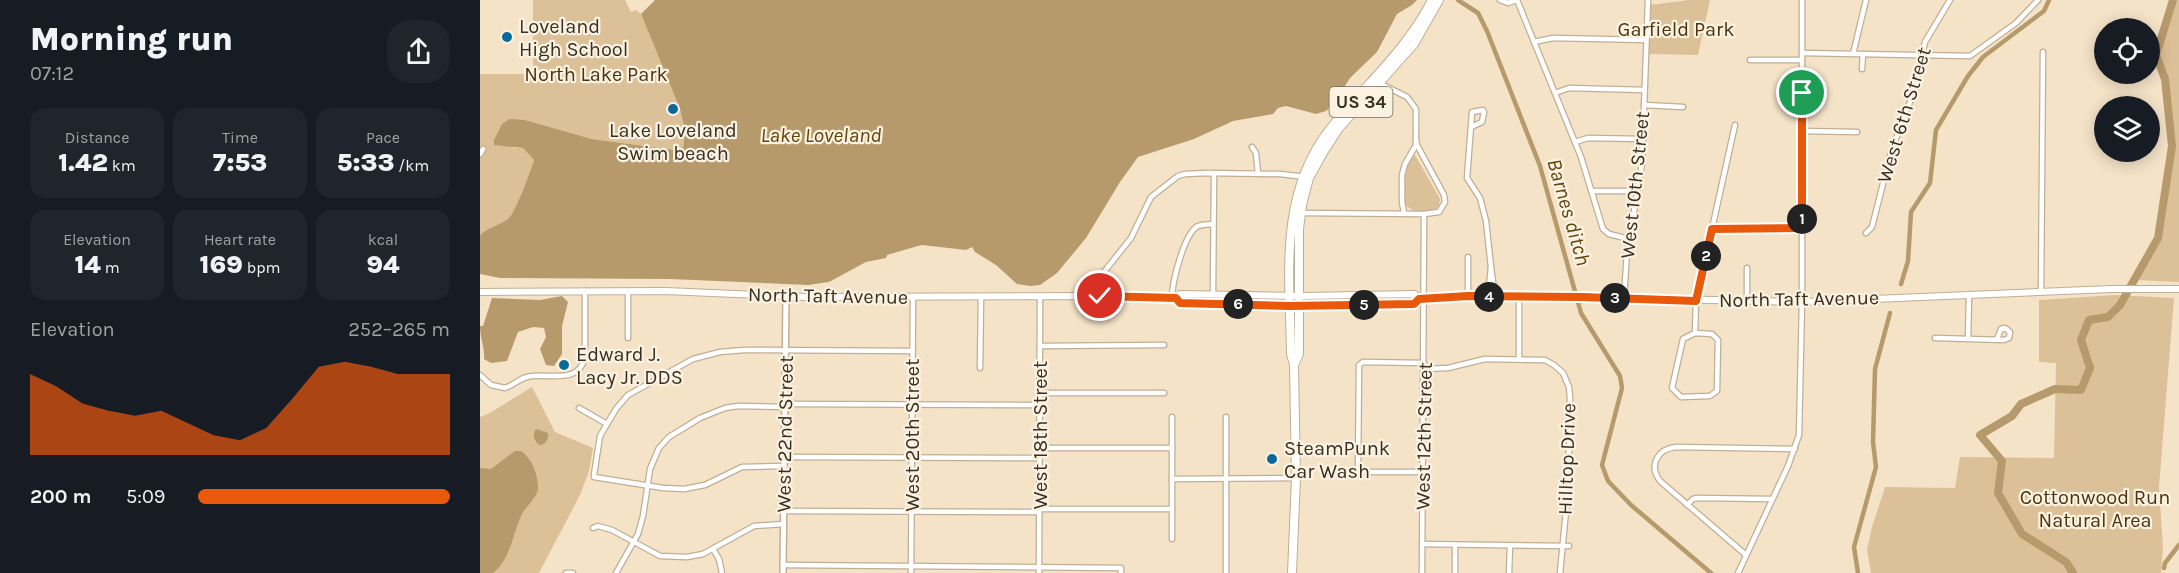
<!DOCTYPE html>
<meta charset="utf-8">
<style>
body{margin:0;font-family:Karla,sans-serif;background:#20242c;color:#f1f3f6;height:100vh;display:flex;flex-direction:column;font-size:22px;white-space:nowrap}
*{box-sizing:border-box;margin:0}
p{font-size:20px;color:#9ea1a6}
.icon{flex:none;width:33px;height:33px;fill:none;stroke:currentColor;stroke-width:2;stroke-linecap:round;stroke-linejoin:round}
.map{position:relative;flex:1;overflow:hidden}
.details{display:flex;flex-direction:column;background:#171b24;width:480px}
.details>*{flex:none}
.tools{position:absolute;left:1614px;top:18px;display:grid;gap:12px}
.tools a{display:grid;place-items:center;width:66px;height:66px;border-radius:50%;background:#171b24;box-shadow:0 3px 15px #0003;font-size:30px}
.pin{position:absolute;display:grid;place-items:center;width:51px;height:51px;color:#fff;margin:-26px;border:3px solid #fff;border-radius:50%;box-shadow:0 2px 6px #0007}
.km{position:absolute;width:30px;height:30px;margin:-15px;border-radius:50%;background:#222;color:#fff;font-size:16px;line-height:30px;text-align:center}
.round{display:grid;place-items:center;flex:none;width:63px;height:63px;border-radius:24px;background:#20242c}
.head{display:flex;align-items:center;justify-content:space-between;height:102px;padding:0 30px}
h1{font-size:33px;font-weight:800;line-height:45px}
.stats{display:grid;grid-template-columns:repeat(3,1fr);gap:9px;height:102px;padding:6px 30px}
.stats div{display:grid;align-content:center;border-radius:15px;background:#20242c;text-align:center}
.stats b{font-size:26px;font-weight:800}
.stats small{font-size:16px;font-weight:400}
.stats p{font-size:16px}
.chart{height:168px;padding:12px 30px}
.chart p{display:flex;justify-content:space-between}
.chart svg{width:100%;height:108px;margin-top:6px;fill:#ea580c;opacity:.7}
ul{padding:0 30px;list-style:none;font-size:20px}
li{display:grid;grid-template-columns:96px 72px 1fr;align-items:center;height:45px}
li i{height:15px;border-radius:8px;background:#ea580c}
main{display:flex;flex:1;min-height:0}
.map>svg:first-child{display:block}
</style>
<main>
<section class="details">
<div class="head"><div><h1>Morning run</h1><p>07:12</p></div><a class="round"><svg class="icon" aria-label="share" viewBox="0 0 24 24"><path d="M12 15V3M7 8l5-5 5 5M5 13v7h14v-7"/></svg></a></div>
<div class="stats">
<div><p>Distance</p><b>1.42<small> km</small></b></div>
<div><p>Time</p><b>7:53</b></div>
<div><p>Pace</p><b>5:33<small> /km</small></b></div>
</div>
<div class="stats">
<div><p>Elevation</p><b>14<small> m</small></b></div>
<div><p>Heart rate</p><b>169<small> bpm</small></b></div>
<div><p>kcal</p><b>94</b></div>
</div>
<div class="chart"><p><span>Elevation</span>252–265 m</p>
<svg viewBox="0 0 160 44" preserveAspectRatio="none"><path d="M0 44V11L10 16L20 23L30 26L40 28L50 26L60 31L70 36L80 38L90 33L100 21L110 8L120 6L130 8L140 11L150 11L160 11V44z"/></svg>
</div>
<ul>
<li><b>200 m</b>5:09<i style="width:100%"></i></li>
</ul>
</section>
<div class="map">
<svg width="1699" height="573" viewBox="0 0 1699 573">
<rect width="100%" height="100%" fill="#f5e3c8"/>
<!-- green -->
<g fill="#dbc098">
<path d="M 53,0 L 145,0 L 151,12 L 156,10 L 161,14 L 200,109 L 205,130 L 203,149 L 196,150 L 112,139 L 45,120 L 33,148 L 43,148 L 54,160 C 50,172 37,210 29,218 C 21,225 8,227 0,235 L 0,74 L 53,74 Z"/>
<polygon points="1209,0 1230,0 1218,55 1168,54 1170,5"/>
<polygon points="1697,0 1699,0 1699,282 1657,280 1679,243 1685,218 1685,206 1692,172 1693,144 1692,116 1686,75 1680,62 1679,54"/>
<path d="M 935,155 L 960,199 L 959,207 C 949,214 930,214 924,202 C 924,185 921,167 935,155 Z"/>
<polygon points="1635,295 1694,298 1679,487 1683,547 1681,573 1391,573 1387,549 1392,527 1405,487 1475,488 1480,457 1574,458 1576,363 1559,362 1559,300"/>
<polygon points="52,387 75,432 113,448 109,471 100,495 59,573 0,573 0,417 8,414"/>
</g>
<!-- water -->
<g fill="#b79a6c">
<path d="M 175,0 L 937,0 L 932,5 L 917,14 L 897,52 L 870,78 L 855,102 L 846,111 L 836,114 L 806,106 L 798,108 L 793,114 L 753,121 L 714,139 L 658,157 L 640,182 L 606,238 L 577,273 L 560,285 L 550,286 L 537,284 L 516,265 L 495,252 L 492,247 L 486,250 L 442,245 L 431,248 L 407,255 L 406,258 L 386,262 L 349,282 L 328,285 L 190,279 L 20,278 L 0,274 L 0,235 C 8,227 21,225 29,218 C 37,209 50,172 54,160 L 43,148 L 14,145 L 14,140 L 22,124 L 30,119 L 45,120 L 112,139 L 195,150 L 203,149 L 205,130 L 200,109 L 161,14 Z"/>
<path d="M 82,296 L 88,302 L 82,326 L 82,354 L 74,366 L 66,365 L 60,349 L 66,337 L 64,328 L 53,327 L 38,332 L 27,361 L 11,363 L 4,359 C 5,347 0,339 0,326 L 3,326 L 12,298 L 60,300 Z"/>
<path d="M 56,429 L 68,433 L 68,438 L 64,444 L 59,445 C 54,440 52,435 56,429 Z"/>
<path d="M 35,451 L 41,451 C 52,458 58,475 58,488 C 58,497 45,507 41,516 C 32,536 31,558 13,573 L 0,573 L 0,468 L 11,469 Z"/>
</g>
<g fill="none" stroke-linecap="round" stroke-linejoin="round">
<!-- canal -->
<g stroke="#b79a6c" stroke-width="4.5">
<polyline points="978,0 998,13 1007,31 1060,166 1101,313 1140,376 1142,388 1122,465 1128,481 1151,505 1231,573"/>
<polyline points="1421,284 1428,261 1431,212 1450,183 1456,130 1488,76 1503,57 1564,11 1569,0"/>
<polyline points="1684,568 1685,563 1699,545"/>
<polyline points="1378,573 1374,547 1396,467 1393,442 1395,369 1410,313"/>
</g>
<!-- river -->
<polyline stroke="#b79a6c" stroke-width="8" points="1593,573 1586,562 1542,534 1518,493 1522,461 1500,435 1532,416 1541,404 1575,389 1601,390 1610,368 1601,340 1609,320 1628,317 1640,305 1678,238 1692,146 1685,79 1676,55 1693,0"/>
<!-- minor casing -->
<g stroke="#c0ae95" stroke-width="7">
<g id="minor">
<polyline points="1020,0 1028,3 1037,0"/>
<polyline points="1037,0 1101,157 1123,229 1129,234 1149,239"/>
<polyline points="1054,42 1073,38 1166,40"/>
<polyline points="1322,53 1490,56 1536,23 1558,0"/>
<polyline points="1373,54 1386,0"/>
<polyline points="1270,60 1322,60"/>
<polyline points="1382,69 1383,54"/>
<polyline points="897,82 927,97 936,109 936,145 925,164 922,175 922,202 924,213"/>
<polyline points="1075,93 1089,88 1164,90"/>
<polyline points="1164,105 1203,107"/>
<polyline points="991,127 1002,122 1004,112 1003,110 992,112 987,178 1000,198 1006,221 1011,267"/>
<polyline points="1322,131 1377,132"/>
<polyline points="1095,142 1108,138 1163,139"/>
<polyline points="772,147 776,153 778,174"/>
<polyline points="0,154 3,149"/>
<polyline points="1112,191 1157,191"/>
<polyline points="821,213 944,214 959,212 965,202 964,195 937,145 936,140"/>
<polyline points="1232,229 1322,228"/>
<polyline points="1386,233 1392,227 1411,152 1434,91 1445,42 1470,0"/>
<polyline points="988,257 988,296"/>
<polyline points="1267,268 1267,302"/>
<polyline points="148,291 148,338"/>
<polyline points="1561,292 1563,52"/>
<polyline points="733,294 734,174"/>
<polyline points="1012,294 1009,287 1011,267 1014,290 1012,297"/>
<polyline points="620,296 624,272 651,238 671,197 698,176 705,174 727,173 800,174 826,177"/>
<path d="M 692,298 C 692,283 704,233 718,226 C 723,224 728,225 733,224"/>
<polyline points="1144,298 1147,252 1162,164 1168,0"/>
<polyline points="1215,333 1216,301 1255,125"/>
<polygon points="1215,333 1232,334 1238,340 1237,391 1230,396 1201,397 1192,388 1203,339"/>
<polyline points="1455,338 1524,340 1529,338 1530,332 1525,328 1521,329 1517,339"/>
<polyline points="1488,338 1489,296"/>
<polyline points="560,346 684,345"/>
<polyline points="1039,359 1039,297"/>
<polyline points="500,368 501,297"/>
<polyline points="944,369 968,368 1005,359 1065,360 1074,365 1083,373 1089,387 1090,398 1088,490 1080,573"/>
<path d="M 0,375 L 11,385 L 25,388 C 32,386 39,379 47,377 C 67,372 100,386 105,356 L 105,291"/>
<polyline points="560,393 684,393"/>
<polyline points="306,404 560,405"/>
<polyline points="99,408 127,424"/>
<polyline points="692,417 692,539"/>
<polyline points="746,417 746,573"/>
<polyline points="559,448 692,448"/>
<polyline points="305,457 559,458"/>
<polyline points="304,466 262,467 225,485 204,489 183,488 114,477 114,475 120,436 136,409 148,395 213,359 240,352 264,350 433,351"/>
<polyline points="943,472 878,472 879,365 883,362 944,363"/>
<polyline points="692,479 816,478"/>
<polyline points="1207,505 1213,499 1217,498 1292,499"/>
<polyline points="559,509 692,509"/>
<polyline points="303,511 559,512"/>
<polyline points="113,528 118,526 132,530 180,556 207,557 223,554 274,526 303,524"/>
<polyline points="942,544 1089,546"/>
<polyline points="975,546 975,573"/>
<polyline points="233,549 239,559 242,573"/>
<path d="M 1266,555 L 1180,481 C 1168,465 1178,449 1196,447 L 1315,449"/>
<polyline points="303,565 641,568 641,573"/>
<polyline points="86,573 93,573"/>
<polyline points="136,573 158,534 163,516 170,469 179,448 189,437 220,418 245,408 258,406 306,407"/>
<polyline points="431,573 433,297"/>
<polyline points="559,573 560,297"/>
<polyline points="942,573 944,214"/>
<polyline points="1029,573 1030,546"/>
<polyline points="1258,573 1308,466 1319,435 1322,302 1322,0"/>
</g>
</g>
<!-- tertiary casing -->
<g stroke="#c0ae95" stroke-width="8">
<polyline id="tertiary" points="303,573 306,296"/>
</g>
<!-- secondary casing -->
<g stroke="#c0ae95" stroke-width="8">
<g id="secondary">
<polyline points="0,292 186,291 326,297 620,296 692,298 696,298 700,294 822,296 935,294 939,299 988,296 1102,297 1322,302 1631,289 1699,289"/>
<polyline points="696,298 700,303 810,306 935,304 939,299"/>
</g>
</g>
<!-- trunk casing -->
<g stroke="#c0ae95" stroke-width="10">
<g id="trunk">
<polyline points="814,365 819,354 819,229 822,205 829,178 844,151 859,128 934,44 959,0"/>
<path d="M 812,573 L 816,478 L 814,365 L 811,354 C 810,276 798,195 850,129 C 884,86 927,50 952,0"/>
</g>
</g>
<!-- minor -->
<use href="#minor" stroke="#fff" stroke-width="4.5"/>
<!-- tertiary -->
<use href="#tertiary" stroke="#fff" stroke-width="5"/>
<!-- secondary -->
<use href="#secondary" stroke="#fff" stroke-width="6"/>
<!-- trunk -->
<use href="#trunk" stroke="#fff" stroke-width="8"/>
</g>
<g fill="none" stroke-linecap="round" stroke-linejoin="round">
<!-- route casing -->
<g stroke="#fff" stroke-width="12">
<polyline id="route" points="620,296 696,298 700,303 810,306 934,304 939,299 988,296 1102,297 1216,301 1232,229 1322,228 1322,93"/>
</g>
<!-- route -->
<use href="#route" stroke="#ea580c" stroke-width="8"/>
</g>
<!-- markers -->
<g fill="#0a6998" stroke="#fcf2e1" stroke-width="2">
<circle cx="27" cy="37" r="6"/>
<circle cx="193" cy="109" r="6"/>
<circle cx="84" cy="365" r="6"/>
<circle cx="792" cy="459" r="6"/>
</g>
<g text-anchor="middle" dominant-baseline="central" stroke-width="4.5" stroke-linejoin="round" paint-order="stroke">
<!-- shield labels -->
<rect fill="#fcf2e1" stroke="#716a5d" stroke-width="1.5" x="849.5" y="87" width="63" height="30" rx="4.5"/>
<g font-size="18" font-weight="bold" fill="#362f24">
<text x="881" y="102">US 34</text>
</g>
<!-- poi labels -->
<g font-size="20" fill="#362f24" stroke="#fcf2e1" text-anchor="start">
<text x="39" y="26">Loveland<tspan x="39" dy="23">High School</tspan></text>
<text x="193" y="130" text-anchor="middle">Lake Loveland<tspan x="193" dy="23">Swim beach</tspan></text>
<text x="96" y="354">Edward J.<tspan x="96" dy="23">Lacy Jr. DDS</tspan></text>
<text x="804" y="448">SteamPunk<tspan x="804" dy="23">Car Wash</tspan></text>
</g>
<!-- park labels -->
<g font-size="20" fill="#4a340f" stroke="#fcf2e1">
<text x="1196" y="29">Garfield Park</text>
<text x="116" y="74">North Lake Park</text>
<text x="1615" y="497">Cottonwood Run<tspan x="1615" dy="23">Natural Area</tspan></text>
</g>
<!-- street labels -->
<g font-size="20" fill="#362f24" stroke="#fcf2e1">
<text transform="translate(1424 115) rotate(-73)">West 6th Street</text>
<text transform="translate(1155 185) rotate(-84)">West 10th Street</text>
<text transform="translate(348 296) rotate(1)">North Taft Avenue</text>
<text transform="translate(1319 299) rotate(-1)">North Taft Avenue</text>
<text transform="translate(305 434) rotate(-89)">West 22nd Street</text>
<text transform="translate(432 435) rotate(-90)">West 20th Street</text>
<text transform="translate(560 435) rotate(-90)">West 18th Street</text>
<text transform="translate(944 436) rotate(-89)">West 12th Street</text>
<text transform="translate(1087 459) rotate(-88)">Hilltop Drive</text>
</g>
<!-- water labels -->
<g font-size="21" font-style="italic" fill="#63440a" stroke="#fcf2e1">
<text x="341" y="135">Lake Loveland</text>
<text transform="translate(1089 212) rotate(74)">Barnes ditch</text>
</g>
</g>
</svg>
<div class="tools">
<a><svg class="icon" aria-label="locate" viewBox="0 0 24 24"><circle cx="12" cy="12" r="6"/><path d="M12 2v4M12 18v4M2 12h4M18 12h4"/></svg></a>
<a><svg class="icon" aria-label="layers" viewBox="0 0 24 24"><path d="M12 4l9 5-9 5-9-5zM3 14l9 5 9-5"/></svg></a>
</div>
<div class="pin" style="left:1322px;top:93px;background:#1e9e55"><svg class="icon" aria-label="arrive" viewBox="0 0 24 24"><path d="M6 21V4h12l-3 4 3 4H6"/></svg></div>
<div class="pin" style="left:620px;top:296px;background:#d93025"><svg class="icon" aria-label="check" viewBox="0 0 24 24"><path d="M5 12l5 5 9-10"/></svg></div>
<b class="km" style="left:1322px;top:219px">1</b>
<b class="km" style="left:1226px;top:256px">2</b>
<b class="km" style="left:1135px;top:298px">3</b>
<b class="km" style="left:1009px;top:297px">4</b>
<b class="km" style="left:884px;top:305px">5</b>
<b class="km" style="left:758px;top:304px">6</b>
</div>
</main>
